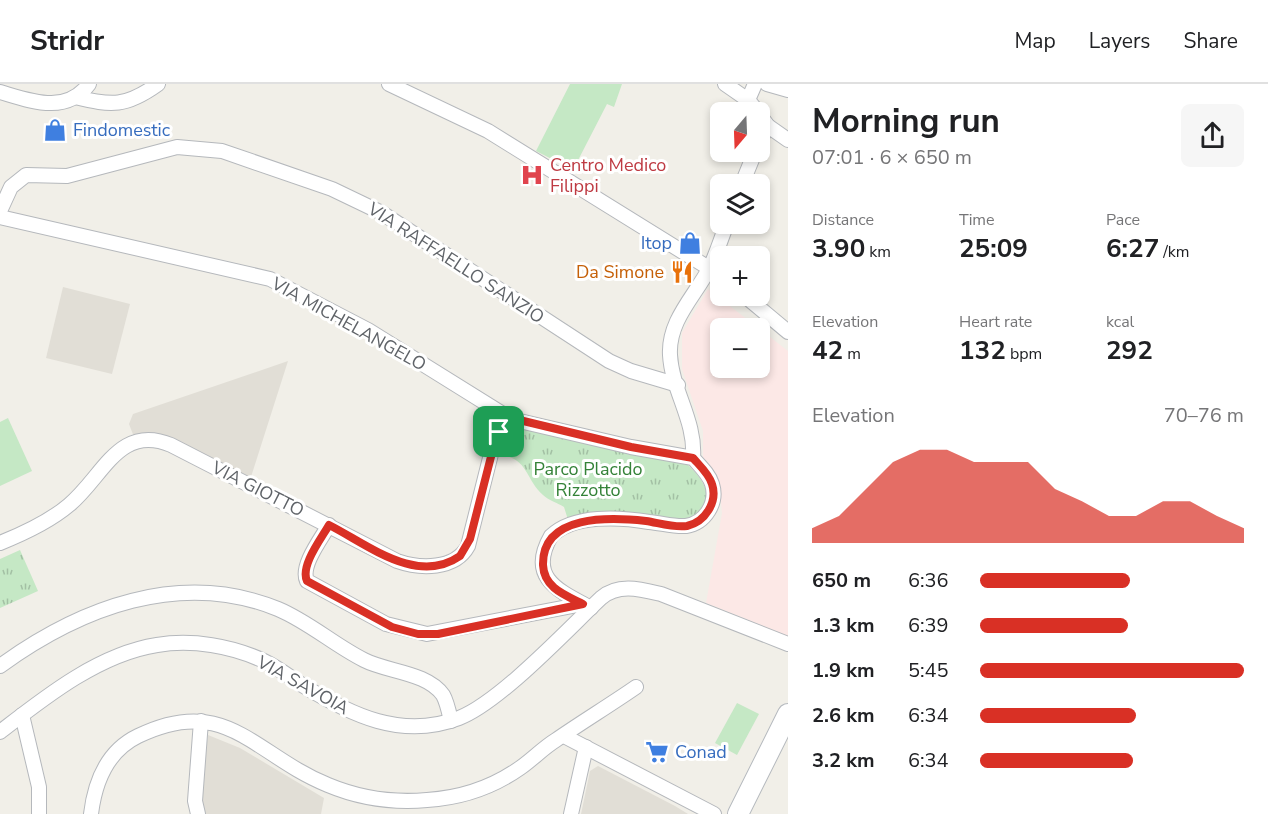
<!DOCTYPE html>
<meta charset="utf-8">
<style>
body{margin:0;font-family:"Nunito Sans",sans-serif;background:#f6f6f6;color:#202124;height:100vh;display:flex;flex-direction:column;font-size:22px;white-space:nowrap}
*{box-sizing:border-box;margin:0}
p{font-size:20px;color:#757577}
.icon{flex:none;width:33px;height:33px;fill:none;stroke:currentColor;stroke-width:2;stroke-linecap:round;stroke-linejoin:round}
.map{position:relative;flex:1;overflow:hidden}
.panel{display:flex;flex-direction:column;background:#fff;width:480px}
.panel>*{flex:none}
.needle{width:39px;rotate:199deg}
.tools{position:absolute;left:710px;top:18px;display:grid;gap:12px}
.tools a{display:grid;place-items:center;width:60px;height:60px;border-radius:9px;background:#fff;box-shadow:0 3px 9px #0003;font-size:30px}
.pin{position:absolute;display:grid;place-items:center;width:51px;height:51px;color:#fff;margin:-26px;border-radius:12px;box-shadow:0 3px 9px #0006}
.round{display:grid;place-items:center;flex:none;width:63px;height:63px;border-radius:9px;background:#f6f6f6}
.head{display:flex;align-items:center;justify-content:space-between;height:102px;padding:0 24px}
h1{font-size:33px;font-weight:700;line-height:45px}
.metrics{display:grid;grid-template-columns:repeat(3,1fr);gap:9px;height:102px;padding:6px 24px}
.metrics div{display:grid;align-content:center}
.metrics b{font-size:26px;font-weight:700}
.metrics small{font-size:16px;font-weight:400}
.metrics p{font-size:16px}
.chart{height:168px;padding:12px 24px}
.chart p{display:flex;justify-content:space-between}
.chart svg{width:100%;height:108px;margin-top:6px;fill:#d93025;opacity:.7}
ul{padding:0 24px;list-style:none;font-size:20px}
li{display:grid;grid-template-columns:96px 72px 1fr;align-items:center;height:45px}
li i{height:15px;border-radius:8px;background:#d93025}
header{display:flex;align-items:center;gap:36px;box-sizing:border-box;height:84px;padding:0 30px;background:#fff;border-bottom:2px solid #e0e0e0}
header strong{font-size:28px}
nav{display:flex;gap:33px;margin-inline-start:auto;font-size:21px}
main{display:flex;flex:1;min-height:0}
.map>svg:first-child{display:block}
</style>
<header>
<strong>Stridr</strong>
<nav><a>Map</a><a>Layers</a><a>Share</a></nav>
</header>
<main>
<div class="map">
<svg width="788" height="730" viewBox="0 0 788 730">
<defs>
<pattern id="park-tufts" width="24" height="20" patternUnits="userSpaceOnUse" patternTransform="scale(1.5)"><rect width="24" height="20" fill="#c5e8c5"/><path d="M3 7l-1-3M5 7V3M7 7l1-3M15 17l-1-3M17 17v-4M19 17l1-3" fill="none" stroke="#a3c0a4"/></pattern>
</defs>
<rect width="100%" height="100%" fill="#f1efe8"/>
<!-- education -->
<g fill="#e1ded6">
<polygon points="63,203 130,220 112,290 46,274"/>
<polygon points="288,277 250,396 165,353 149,349 134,353 129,340 133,330"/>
<polygon points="208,651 240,664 324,714 321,730 203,730 199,716"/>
<polygon points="598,682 675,722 688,730 581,730 590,687"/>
</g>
<!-- medical -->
<path fill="#fce8e6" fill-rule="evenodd" d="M 708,205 L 788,267 L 788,552 L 706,519 L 722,429 L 719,397 L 703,376 L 703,347 L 682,285 L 682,249 ZM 720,244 L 759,244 L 759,284 L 720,284 Z"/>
<!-- green -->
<g fill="#c5e8c5">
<polygon points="570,0 622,0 614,23 607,20 573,86 536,67"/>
<polygon points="8,334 32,387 0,402 0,338"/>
<polygon points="737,619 759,630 737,671 715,659"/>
</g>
<!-- park -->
<g fill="url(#park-tufts)">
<path d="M 513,342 L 688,381 C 711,402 716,423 683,437 L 569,439 L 564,423 C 558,419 548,416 543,411 C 525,395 528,373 499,371 L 500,362 Z"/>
<polygon points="20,466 38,507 0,524 0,475"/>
</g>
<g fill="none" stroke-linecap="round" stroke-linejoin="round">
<!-- street casing -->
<g stroke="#b5b8bc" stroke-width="16">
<g id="street">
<polyline points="389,0 488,47 720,191"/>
<polyline points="725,0 748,16 758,28"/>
<polyline points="767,0 788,6"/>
<path d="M 0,8 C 31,17 66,31 89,0"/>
<path d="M 75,13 C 112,22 126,23 158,0"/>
<polyline points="748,16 755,0"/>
<polyline points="759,30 768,42 788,56"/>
<polyline points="759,58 768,42"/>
<polyline points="742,100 755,68"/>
<polyline points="0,127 11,103 26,91 67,92 177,63 222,67 332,105 382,129 609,277 631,287 678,301"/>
<path d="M 0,133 L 270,195 L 368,246 L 511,335 L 631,363 L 693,374 C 700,382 709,390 712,400 C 718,419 705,439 686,442 C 674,443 661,439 649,438 C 620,433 574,430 551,452 C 527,494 559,507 591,524"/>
<polyline points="745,212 788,248"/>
<path d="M 693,374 C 696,337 672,307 670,271 C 668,236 696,211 710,183 C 717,169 721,154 727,140"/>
<path d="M 329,441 C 321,455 300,482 307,497 L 386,540 L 427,550 L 583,520"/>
<path d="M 0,459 C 25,449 49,438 69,421 C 103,393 119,339 171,361 L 397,477 C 420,485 455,486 468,462 L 493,362 L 499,348 L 511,335"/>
<path d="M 0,582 C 80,524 180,485 278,525 C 309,538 334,561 364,576 C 387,588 427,588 443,611 C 447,618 449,628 451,637"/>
<polyline points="22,631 39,703 39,730"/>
<path d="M 0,648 C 45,613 99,570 157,561 C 192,555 232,562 264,577 C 277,583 290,593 302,601 C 351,631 402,656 459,634 C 500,618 567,546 601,514 C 618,499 640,505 661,510 L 788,560"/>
<polyline points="564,652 714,730"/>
<path d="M 91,730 C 95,697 107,667 138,652 C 226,609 254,671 328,701 C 359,714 393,719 427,716 C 460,714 493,703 520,684 C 533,675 543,664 556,656 C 582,638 610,621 636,603"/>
<polyline points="198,730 195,717 201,637"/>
<polyline points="571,730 586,663"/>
</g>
</g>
<!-- secondary casing -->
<g stroke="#b6babf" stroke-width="22">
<polyline id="secondary" points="738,730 788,630"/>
</g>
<!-- street -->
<use href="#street" stroke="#fff" stroke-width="14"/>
<!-- secondary -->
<use href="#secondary" stroke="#fff" stroke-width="20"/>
</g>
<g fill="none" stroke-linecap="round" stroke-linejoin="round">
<!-- route casing -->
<g stroke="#fff" stroke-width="12">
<path id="route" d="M 511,334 L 631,363 L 693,374 C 700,382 709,390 712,400 C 718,418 705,438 687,442 C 674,444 659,439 646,437 C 610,433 542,430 543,481 C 544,504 565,511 583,520 L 438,550 L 418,550 L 392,543 L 307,497 C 300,482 321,455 329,441 C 367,460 417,502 460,472 L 470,455 L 495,357 L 501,344 Z"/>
</g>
<!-- route -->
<use href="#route" stroke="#d93025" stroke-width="8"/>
</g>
<!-- icons -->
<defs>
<g id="shop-bare" transform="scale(1.8)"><path d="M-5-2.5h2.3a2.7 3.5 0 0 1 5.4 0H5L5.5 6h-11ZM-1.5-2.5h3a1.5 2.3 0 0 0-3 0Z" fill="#3f7fe0" stroke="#fff" stroke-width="2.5" paint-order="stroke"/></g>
<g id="hospital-bare" transform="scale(1.8)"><path d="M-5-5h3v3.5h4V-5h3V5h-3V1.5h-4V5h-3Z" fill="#e0444e" stroke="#fff" stroke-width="2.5" paint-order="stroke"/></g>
<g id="restaurant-bare" transform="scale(1.8)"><path d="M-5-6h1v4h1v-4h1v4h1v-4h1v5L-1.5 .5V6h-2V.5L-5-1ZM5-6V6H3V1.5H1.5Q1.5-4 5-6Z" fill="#e8710a" stroke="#fff" stroke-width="2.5" paint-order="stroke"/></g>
<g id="supermarket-bare" transform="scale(1.8)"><path d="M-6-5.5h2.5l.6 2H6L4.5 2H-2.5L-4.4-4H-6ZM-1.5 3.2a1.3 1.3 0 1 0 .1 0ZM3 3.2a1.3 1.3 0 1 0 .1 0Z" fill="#3f7fe0" stroke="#fff" stroke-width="2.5" paint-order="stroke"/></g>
</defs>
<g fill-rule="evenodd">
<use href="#shop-bare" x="55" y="46"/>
<use href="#hospital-bare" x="532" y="91"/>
<use href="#shop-bare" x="690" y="159"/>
<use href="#restaurant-bare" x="682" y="188"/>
<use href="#supermarket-bare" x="657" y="668"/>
</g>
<g text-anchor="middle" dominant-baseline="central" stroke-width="6" stroke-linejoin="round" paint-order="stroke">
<!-- shop labels -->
<g font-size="18" fill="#366cbe" stroke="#fff" text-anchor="start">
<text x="73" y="46">Findomestic</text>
<text x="672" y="159" text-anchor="end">Itop</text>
<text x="675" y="668">Conad</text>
</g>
<!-- health labels -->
<g font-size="18" fill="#be3a42" stroke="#fff" text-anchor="start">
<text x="550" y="81">Centro Medico<tspan x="550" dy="21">Filippi</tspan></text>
</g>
<!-- street labels -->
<g font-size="18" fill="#5f6368" stroke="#fff">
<text transform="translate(456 179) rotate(33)">VIA RAFFAELLO SANZIO</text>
<text transform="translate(349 240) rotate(29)">VIA MICHELANGELO</text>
<text transform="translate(258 405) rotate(27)">VIA GIOTTO</text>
<text transform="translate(303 601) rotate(29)">VIA SAVOIA</text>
</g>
<!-- food labels -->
<g font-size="18" fill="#c56008" stroke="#fff" text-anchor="end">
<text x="664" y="188">Da Simone</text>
</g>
<!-- park labels -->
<g font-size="18" fill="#348238" stroke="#fff">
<text x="588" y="385">Parco Placido<tspan x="588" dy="21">Rizzotto</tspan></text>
</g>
</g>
</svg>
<div class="tools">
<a><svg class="needle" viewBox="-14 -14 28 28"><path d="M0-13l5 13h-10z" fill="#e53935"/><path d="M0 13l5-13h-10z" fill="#757577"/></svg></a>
<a><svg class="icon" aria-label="layers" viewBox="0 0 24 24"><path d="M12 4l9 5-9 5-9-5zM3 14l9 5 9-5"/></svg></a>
<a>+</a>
<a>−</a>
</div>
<div class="pin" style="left:499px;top:348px;background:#1e9e55"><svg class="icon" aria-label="arrive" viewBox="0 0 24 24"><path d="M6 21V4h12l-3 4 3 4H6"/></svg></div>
</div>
<section class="panel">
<div class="head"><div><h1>Morning run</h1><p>07:01 · 6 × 650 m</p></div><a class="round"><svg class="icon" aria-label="share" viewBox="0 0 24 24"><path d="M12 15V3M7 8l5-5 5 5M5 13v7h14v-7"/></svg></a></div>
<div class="metrics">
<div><p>Distance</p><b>3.90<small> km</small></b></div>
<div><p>Time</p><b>25:09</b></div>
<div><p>Pace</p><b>6:27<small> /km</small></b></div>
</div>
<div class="metrics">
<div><p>Elevation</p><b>42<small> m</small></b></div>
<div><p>Heart rate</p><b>132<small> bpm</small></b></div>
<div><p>kcal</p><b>292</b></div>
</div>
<div class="chart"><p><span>Elevation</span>70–76 m</p>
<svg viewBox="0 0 160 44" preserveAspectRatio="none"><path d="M0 44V38L10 33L20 22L30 11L40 6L50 6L60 11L70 11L80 11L90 22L100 27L110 33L120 33L130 27L140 27L150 33L160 38V44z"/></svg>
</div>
<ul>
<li><b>650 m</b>6:36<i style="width:57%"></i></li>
<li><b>1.3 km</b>6:39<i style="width:56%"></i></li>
<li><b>1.9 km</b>5:45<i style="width:100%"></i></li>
<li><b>2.6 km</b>6:34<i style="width:59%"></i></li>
<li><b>3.2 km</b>6:34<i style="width:58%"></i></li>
</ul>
</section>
</main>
